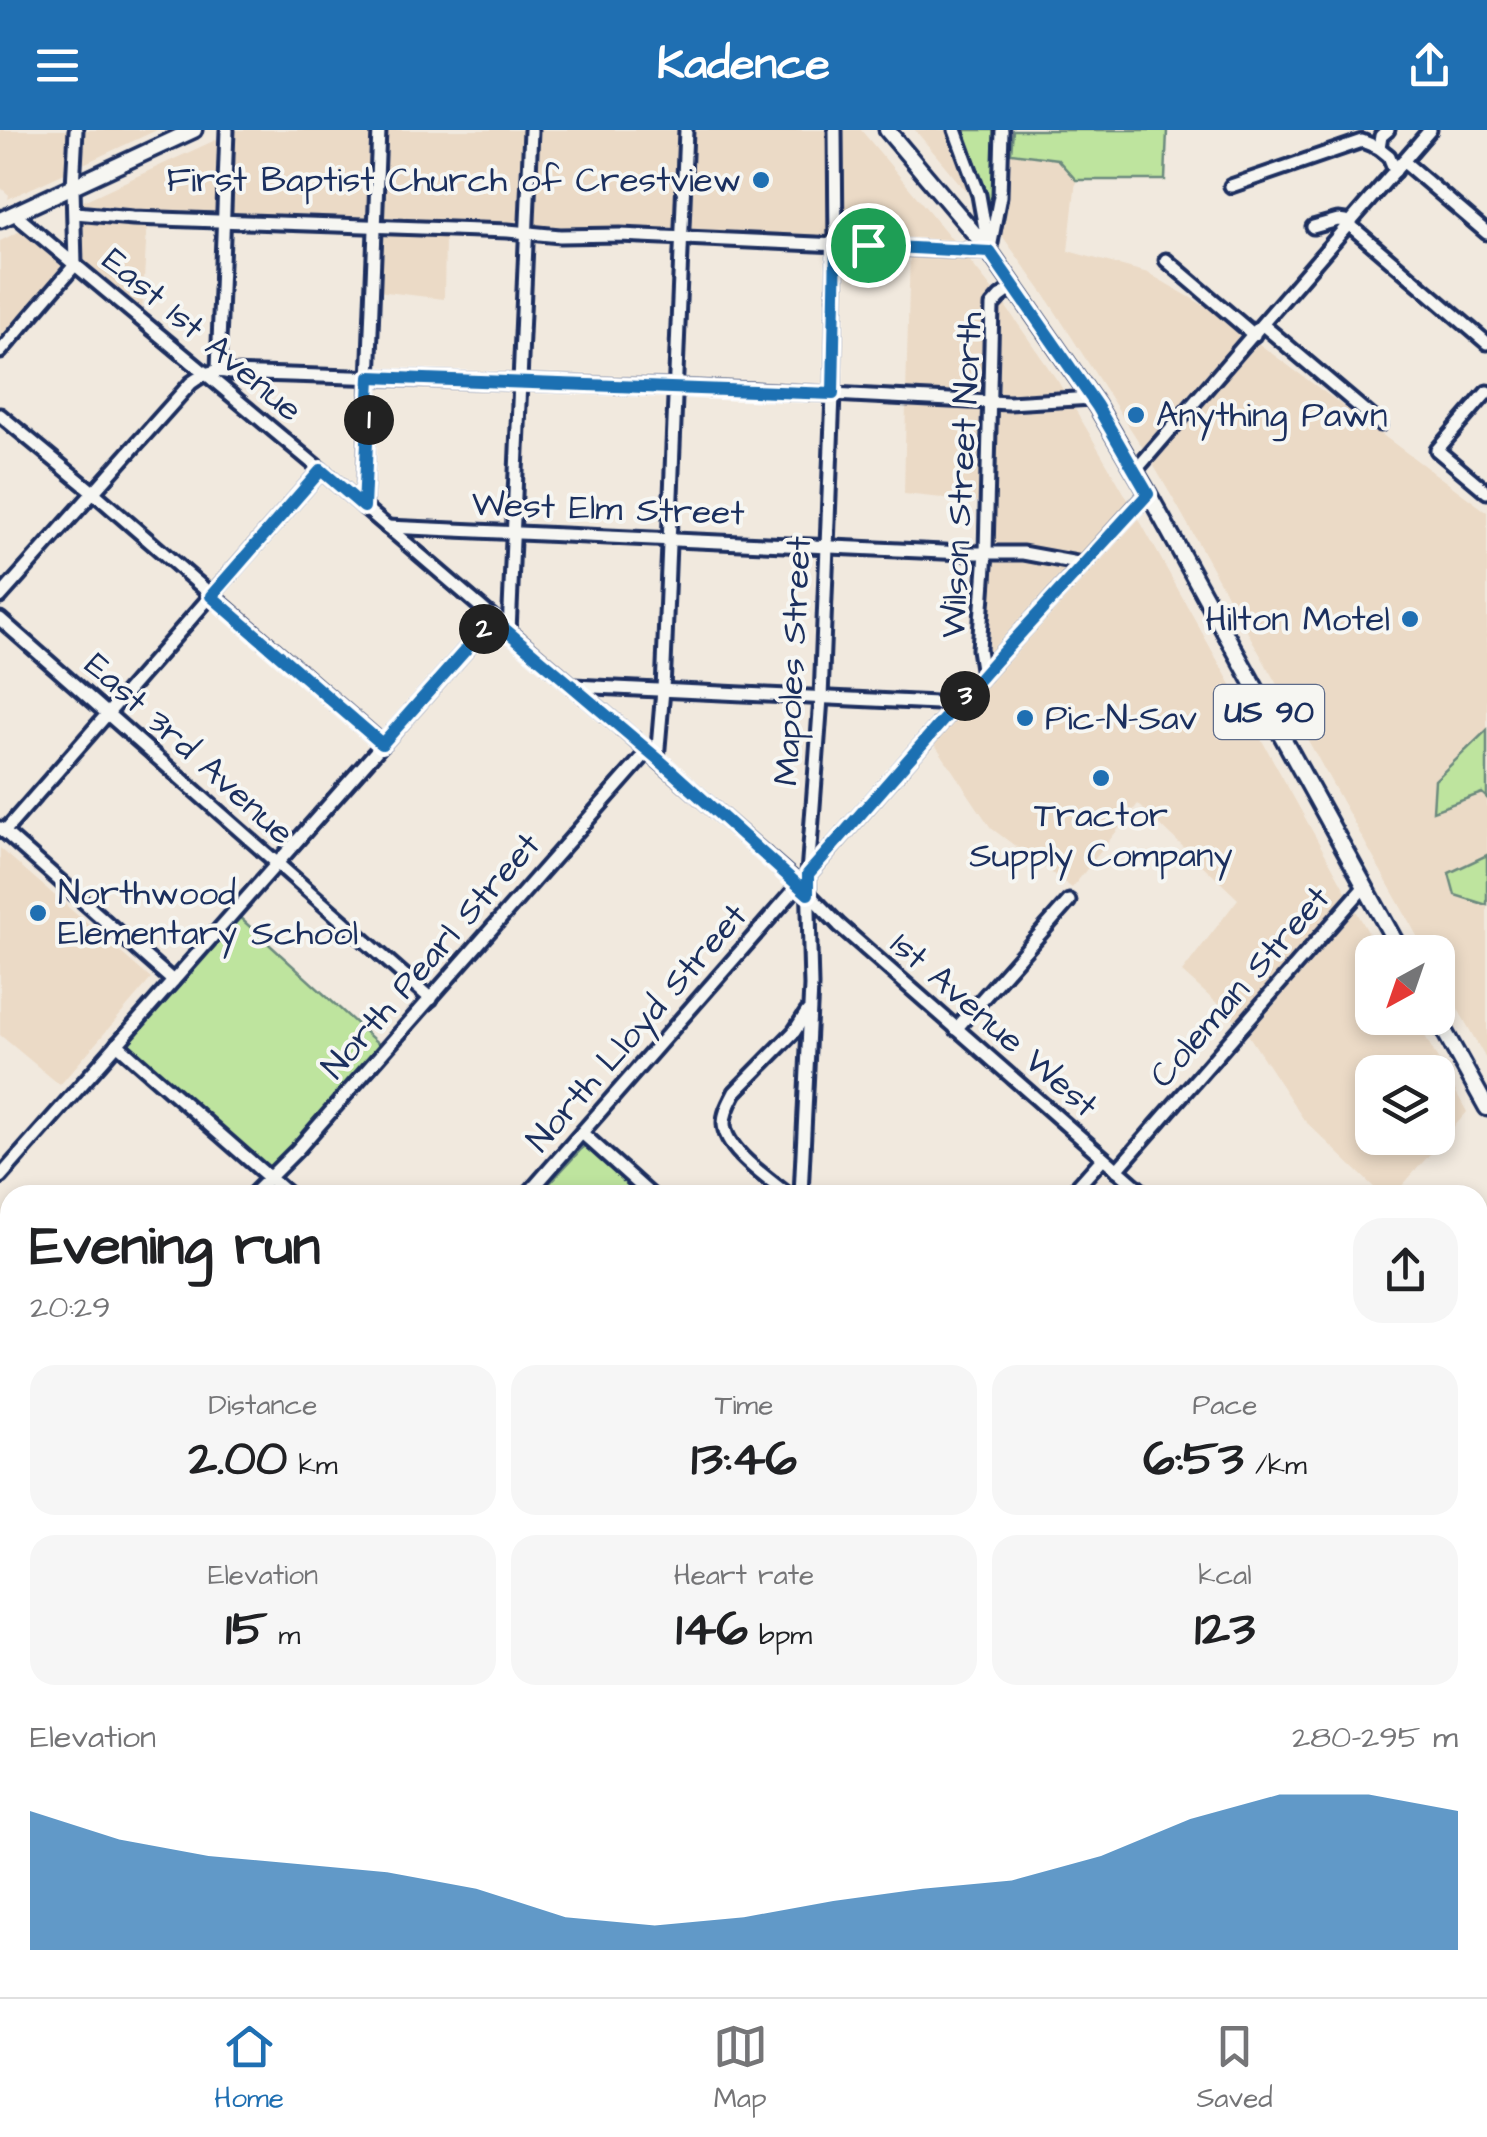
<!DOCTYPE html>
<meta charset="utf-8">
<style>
body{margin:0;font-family:"Architects Daughter",sans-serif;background:#f6f6f6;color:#202124;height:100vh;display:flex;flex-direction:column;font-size:38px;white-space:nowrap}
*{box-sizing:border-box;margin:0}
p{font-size:32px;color:#757577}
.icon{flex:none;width:55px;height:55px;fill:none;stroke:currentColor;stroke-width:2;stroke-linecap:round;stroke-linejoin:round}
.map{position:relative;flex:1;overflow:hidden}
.details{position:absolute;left:0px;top:1055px;width:1488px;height:812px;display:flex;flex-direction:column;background:#fff;border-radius:30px 30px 0 0;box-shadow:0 5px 15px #0003}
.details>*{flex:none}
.needle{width:65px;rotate:220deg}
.tools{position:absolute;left:1355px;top:805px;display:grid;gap:20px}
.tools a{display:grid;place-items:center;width:100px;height:100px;border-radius:20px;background:#fff;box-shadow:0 5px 15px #0003;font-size:50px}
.pin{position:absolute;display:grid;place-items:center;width:85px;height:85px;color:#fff;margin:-42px;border:5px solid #fff;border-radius:50%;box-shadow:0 2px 10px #0007}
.km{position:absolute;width:50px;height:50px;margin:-25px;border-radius:50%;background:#222;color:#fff;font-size:28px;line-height:50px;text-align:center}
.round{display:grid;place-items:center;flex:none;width:105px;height:105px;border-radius:30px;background:#f6f6f6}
.headline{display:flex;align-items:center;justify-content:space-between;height:170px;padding:0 30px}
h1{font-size:55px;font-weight:700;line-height:75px}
.figures{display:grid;grid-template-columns:repeat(3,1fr);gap:15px;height:170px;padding:10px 30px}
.figures div{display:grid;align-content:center;border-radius:25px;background:#f6f6f6;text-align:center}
.figures b{font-size:50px;font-weight:700}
.figures small{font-size:28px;font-weight:400}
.figures p{font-size:28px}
.chart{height:280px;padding:20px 30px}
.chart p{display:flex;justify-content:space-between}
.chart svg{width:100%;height:180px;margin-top:10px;fill:#1f6fb2;opacity:.7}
header{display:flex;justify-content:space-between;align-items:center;height:130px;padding:0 30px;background:#1f6fb2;color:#fff;font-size:45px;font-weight:700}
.tab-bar{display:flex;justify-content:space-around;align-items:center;height:140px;border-top:2px solid #e0e0e0;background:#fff;font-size:28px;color:#757577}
.tab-bar a{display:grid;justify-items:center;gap:5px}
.tab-bar .active{color:#1f6fb2}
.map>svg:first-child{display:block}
</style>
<header><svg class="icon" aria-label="menu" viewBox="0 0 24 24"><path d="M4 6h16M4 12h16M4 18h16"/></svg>Kadence<svg class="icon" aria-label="share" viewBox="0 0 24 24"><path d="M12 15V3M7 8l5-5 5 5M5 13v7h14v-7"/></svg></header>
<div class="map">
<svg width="1487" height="1867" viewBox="0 0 1487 1867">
<rect width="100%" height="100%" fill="#f1e9de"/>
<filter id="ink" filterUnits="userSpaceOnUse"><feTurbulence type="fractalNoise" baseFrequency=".01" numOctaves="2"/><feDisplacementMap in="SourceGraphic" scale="20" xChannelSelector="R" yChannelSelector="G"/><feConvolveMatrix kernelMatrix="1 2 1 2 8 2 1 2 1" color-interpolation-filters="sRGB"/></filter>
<g filter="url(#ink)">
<!-- built -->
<g fill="#ebdac6" fill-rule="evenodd">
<polygon points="0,0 71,0 69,41 8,69 9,65 0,57"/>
<polygon points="81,0 157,0 79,36"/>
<polygon points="237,0 374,0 370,90 229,86 232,2"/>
<polygon points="384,0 526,0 522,97 380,91"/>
<polygon points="536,0 681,0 676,102 532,98"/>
<polygon points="691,0 830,0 831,109 686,102"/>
<polygon points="840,0 861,0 956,114 841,109"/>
<polygon points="915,0 950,0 976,73"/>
<polygon points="1007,0 1013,0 1012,23 1057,29 1076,50 1068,121 1148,143 1217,183 1247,206 1146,323 1044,164 998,100"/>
<polygon points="222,7 220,85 79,79 79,73"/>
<polygon points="80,89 219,95 219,98 147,97 142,184 80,132"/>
<polygon points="24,99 68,136 0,215 0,111"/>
<polygon points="380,101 509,106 445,105 444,169 378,161"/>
<polygon points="910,122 965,125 996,164 985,267 906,263"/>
<polygon points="1002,171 1059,253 1066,265 995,267 997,177"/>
<polygon points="1255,211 1487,382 1487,600 1435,649 1433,680 1482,663 1487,668 1487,725 1449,744 1455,765 1487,775 1487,931 1438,843 1438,822 1426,822 1178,377 1151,331"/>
<polygon points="906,273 985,277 981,372 904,364"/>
<polygon points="1072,274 1130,373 1082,429 1024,418 991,417 994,277"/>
<polygon points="1135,382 1349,767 1239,893 1182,842 1238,769 1138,674 1072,758 991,698 932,610 1086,440"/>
<polygon points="990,427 1021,428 1074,438 986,535 985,492"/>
<polygon points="0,718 151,849 60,955 0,905"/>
<path d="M 1353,775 L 1379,822 L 1372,822 L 1372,888 L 1415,888 L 1467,982 L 1394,1065 L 1382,1065 L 1304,990 L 1245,900 ZM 1372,942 L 1438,942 L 1438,1008 L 1372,1008 Z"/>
</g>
<!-- green -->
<g fill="#bee49e" stroke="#6c8a7e" stroke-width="2.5">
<polygon points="961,0 1000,0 1001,44 992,82 976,34"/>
<polygon points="1013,0 1167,0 1165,50 1076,50 1057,29 1011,23"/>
<polygon points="1487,600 1487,668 1482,663 1433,681 1435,650"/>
<polygon points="1487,725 1487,775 1455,765 1449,743"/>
<polygon points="237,785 382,917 270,1041 124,913"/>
<polygon points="586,1014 643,1065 539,1065"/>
<polygon points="10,1622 10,1858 129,1858 139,1867 0,1867 0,1639"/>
</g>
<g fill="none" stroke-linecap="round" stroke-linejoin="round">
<!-- minor casing -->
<g stroke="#1b2f5e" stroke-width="19">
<g id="minor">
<polyline points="955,0 979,65 989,121"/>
<polyline points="1388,0 1381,6 1379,18 1389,26 1395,41"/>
<polyline points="1403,31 1487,103"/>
<polyline points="1231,56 1362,11 1379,18"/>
<polyline points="13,83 321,340 610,588 799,754 839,795 1146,1065"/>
<polyline points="75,83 133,88 508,101 560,106 620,105 990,122"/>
<polyline points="1313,97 1338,90 1345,91 1487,213"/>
<polyline points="991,113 1000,66 1002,0"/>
<polyline points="1166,130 1254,205"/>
<polyline points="1263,195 1380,294"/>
<polyline points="0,222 75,135 73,57 76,0"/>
<polyline points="218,240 227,0"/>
<polyline points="1487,262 1437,320 1487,362"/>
<polyline points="0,285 93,362 383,614"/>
<polyline points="1135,341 1430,0"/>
<polyline points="364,377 379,0"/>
<polyline points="387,397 965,423 1023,423 1083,434"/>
<path d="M 0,467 L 191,253 C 205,243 213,239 230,243 L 753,260 L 1009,273 L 1092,268"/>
<polyline points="0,489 431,869"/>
<polyline points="509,502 531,0"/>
<polyline points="983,545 979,519 986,422 992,176 1000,167 1015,156"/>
<polyline points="573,556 958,574"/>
<polyline points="657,629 663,560 686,0"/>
<polyline points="0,698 173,851"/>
<polyline points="4,702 321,340"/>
<polyline points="956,899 1069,771"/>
<polyline points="117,914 289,1065"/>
<polyline points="582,1003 651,1065"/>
<polyline points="1117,1040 1365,756"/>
<polyline points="0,1047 493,489"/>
<polyline points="252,1065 297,1020 648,621"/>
<polyline points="527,1065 995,531 1148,363"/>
<path d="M 788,1065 C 769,1049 724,1020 724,993 C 724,982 730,972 735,962 L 794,902 L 807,882"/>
<polyline points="801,1065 811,856 808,744 821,568 833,264 836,114 835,0"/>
<polyline points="1070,1065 1103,1028"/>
<polyline points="0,1123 10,1132"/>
<polyline points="0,1350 10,1339"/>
<polyline points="1478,1354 1487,1363"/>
<polyline points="0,1506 10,1515"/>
<polyline points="1478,1524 1487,1513"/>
<polyline points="1478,1734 1487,1725"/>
<polyline points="260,1858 271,1867"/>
<polyline points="383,1858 393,1867"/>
<polyline points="1193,1858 1204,1867"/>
<polyline points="935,1862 951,1862 969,1858"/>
<polyline points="523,1867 531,1858"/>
<polyline points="640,1867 648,1858"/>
<polyline points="777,1867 780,1858"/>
<polyline points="1126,1867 1134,1858"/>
<polyline points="1360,1867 1369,1858"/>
</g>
</g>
<!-- major casing -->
<g stroke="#1b2f5e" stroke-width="21">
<g id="major">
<polyline points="887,0 990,122 1097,276 1148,363 1401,822"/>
<polyline points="0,90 194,0"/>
<polyline points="1437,888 1487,978"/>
</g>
</g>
<!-- minor -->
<use href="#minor" stroke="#f6f6f2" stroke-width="11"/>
<!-- major -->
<use href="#major" stroke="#f6f6f2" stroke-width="14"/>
</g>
</g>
<g fill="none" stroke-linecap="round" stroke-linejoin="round" filter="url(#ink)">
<!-- route casing -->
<g stroke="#fff" stroke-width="20">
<polygon id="route" points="836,114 990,122 1097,276 1148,364 995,531 808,744 808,764 658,629 493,489 382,614 211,466 321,340 364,377 370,247 833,264"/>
</g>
<!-- route -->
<use href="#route" stroke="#1f6fb2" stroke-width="12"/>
</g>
<!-- markers -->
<g fill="#1f6fb2" stroke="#f6f6f2" stroke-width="4">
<circle cx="761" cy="50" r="10"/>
<circle cx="1136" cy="285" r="10"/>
<circle cx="1410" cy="489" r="10"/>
<circle cx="1025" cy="588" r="10"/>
<circle cx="1101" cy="648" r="10"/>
<circle cx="38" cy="783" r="10"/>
</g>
<g text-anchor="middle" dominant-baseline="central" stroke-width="8" stroke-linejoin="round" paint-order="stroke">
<!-- shield labels -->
<rect fill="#f6f6f2" stroke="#5d6b8a" stroke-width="2.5" x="1214" y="555" width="110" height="54" rx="8"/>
<g font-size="32" font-weight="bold" fill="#1b2f5e">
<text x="1269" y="582">US 90</text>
</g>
<!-- poi labels -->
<g font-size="35" fill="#1b2f5e" stroke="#f6f6f2" text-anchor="start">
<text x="741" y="50" text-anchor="end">First Baptist Church of Crestview</text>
<text x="1156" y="285">Anything Pawn</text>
<text x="1390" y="489" text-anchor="end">Hilton Motel</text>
<text x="1045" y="588">Pic-N-Sav</text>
<text x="1101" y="685" text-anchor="middle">Tractor<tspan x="1101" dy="40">Supply Company</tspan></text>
<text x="58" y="763">Northwood<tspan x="58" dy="40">Elementary School</tspan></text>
</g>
<!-- street labels -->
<g font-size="35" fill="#1b2f5e" stroke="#f6f6f2">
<text transform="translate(202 205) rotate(40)">East 1st Avenue</text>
<text transform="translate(962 345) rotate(-87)">Wilson Street North</text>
<text transform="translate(608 379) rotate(2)">West Elm Street</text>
<text transform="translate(793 531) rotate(-87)">Mapoles Street</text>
<text transform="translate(189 619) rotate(42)">East 3rd Avenue</text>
<text transform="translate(431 826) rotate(-49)">North Pearl Street</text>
<text transform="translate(1240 857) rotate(-49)">Coleman Street</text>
<text transform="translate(994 895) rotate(41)">1st Avenue West</text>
<text transform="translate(637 898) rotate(-49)">North Lloyd Street</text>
</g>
</g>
</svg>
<div class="tools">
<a><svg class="needle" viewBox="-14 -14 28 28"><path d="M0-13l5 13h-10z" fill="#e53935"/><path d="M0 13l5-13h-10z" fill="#757577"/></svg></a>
<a><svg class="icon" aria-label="layers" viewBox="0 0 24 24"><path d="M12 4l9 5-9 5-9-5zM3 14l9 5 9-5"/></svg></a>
</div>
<div class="pin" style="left:868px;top:115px;background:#1e9e55"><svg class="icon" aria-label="arrive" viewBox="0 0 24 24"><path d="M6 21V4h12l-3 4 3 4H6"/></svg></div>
<b class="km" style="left:369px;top:290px">1</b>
<b class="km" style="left:484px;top:499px">2</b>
<b class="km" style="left:965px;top:566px">3</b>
<section class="details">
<div class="headline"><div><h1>Evening run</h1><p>20:29</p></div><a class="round"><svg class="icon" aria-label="share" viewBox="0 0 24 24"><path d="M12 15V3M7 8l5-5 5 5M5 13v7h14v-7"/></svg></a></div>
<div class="figures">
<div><p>Distance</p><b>2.00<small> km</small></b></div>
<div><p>Time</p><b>13:46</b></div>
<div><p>Pace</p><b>6:53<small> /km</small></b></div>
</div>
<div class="figures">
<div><p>Elevation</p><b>15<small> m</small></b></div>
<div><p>Heart rate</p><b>146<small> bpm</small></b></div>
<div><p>kcal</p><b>123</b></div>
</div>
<div class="chart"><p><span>Elevation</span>280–295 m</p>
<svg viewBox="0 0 160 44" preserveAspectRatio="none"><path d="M0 44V10L10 17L20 21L30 23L40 25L50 29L60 36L70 38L80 36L90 32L100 29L110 27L120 21L130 12L140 6L150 6L160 10V44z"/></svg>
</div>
</section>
</div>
<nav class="tab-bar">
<a class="active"><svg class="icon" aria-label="home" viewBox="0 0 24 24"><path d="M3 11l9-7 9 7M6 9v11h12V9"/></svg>Home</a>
<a><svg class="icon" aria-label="map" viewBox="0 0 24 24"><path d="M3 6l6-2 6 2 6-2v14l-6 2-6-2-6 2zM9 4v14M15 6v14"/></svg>Map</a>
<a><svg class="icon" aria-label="saved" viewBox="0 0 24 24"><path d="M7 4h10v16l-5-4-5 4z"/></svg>Saved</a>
</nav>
